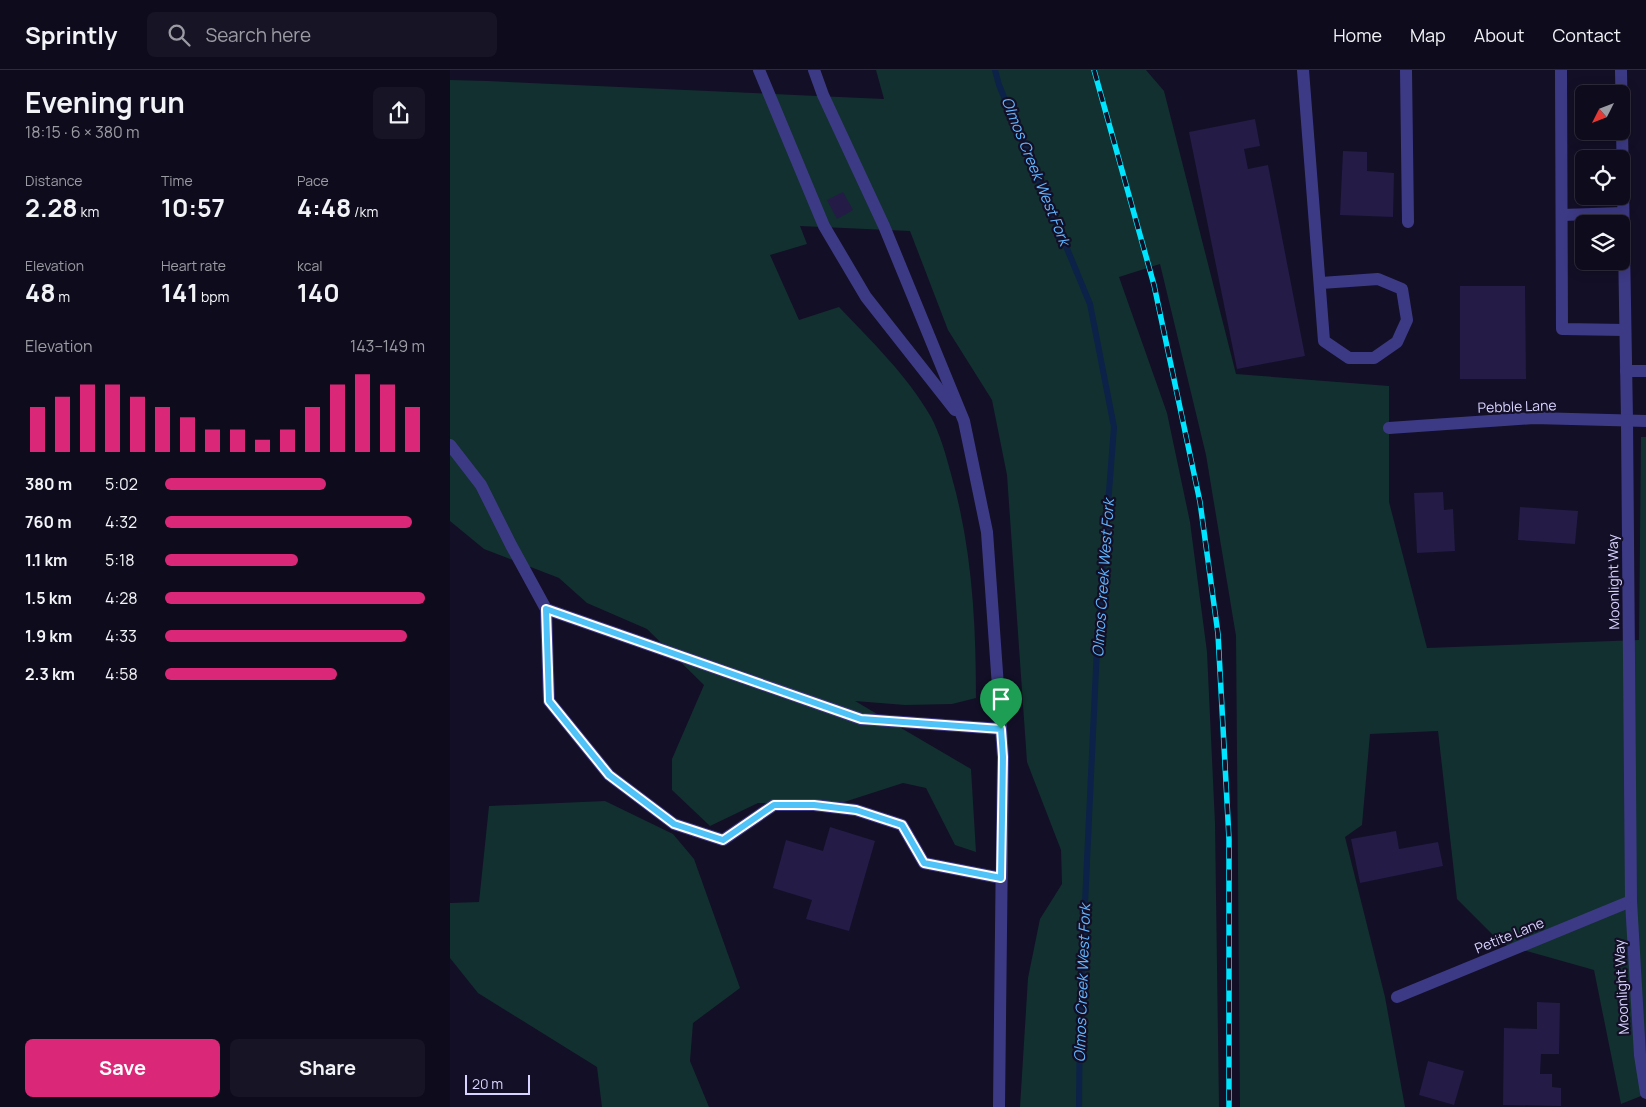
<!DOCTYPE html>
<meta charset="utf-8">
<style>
body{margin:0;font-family:Manrope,sans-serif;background:#171425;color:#f1f3f6;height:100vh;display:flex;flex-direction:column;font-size:19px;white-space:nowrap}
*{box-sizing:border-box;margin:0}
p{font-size:16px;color:#9b9ba3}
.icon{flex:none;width:28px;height:28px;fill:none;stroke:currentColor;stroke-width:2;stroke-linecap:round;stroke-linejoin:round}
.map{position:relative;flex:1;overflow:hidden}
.sheet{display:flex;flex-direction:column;background:#0e0b1c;width:450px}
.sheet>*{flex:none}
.needle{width:32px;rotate:228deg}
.controls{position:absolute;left:1125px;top:15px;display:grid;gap:10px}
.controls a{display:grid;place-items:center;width:55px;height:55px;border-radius:8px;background:#0e0b1c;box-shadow:0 2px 12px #0003,0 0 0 1px #2e2b3b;font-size:25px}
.scale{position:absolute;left:15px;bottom:12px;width:65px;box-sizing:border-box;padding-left:5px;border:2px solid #d9d4ff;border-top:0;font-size:14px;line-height:18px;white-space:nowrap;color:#d9d4ff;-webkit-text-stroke:4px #130f26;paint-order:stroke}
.pin{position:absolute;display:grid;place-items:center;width:42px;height:42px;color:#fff;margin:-51px -21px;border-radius:50% 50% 50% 0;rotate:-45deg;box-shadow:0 0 5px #0007}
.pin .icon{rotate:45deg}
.round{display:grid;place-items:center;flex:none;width:52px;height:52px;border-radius:8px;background:#171425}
.summary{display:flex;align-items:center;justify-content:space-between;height:85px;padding:0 25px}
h1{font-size:28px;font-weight:700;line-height:38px}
.figures{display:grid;grid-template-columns:repeat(3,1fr);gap:8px;height:85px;padding:5px 25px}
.figures div{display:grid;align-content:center}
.figures b{font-size:25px;font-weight:700}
.figures small{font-size:14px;font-weight:400}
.figures p{font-size:14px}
.chart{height:140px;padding:10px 25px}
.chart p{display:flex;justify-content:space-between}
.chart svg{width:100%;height:90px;margin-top:5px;stroke:#db2777;stroke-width:6}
.button{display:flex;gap:10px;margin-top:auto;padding:10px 25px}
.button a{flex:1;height:58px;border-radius:8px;background:#db2777;color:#fff;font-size:20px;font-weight:700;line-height:58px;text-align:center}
.button a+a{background:#171425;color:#f1f3f6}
ul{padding:0 25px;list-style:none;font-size:16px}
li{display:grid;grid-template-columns:80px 60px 1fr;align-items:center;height:38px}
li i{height:12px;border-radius:6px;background:#db2777}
header{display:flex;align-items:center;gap:30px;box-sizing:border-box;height:70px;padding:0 25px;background:#0e0b1c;border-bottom:1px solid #2e2b3b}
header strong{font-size:24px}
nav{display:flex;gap:28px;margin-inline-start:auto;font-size:18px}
.search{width:350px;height:45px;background:#171425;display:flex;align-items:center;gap:12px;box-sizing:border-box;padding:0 18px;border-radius:8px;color:#9b9ba3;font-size:19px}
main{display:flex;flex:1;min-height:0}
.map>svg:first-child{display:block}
</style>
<header>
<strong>Sprintly</strong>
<div class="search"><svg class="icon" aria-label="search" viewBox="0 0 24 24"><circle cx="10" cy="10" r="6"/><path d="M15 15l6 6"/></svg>Search here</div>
<nav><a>Home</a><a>Map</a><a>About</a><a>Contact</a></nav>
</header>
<main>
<section class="sheet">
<div class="summary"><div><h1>Evening run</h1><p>18:15 · 6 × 380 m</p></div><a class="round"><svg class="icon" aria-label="share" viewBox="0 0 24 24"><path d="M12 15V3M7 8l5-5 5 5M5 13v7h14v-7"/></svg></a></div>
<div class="figures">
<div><p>Distance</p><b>2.28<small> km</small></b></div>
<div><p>Time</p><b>10:57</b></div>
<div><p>Pace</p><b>4:48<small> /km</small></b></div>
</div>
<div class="figures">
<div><p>Elevation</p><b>48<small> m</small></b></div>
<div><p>Heart rate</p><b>141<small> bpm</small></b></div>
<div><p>kcal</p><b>140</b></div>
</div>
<div class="chart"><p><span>Elevation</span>143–149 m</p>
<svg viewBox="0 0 160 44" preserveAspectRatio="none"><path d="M5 44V22M15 44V17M25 44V11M35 44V11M45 44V17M55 44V22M65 44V27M75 44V33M85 44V33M95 44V38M105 44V33M115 44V22M125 44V11M135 44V6M145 44V11M155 44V22"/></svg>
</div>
<ul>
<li><b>380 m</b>5:02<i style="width:62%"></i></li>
<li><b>760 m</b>4:32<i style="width:95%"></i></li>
<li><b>1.1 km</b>5:18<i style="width:51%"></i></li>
<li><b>1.5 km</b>4:28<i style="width:100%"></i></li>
<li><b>1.9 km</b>4:33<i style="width:93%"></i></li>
<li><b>2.3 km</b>4:58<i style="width:66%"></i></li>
</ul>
<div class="button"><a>Save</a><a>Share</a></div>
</section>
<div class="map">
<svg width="1196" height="1037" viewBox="0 0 1196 1037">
<rect width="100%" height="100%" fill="#130f26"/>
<!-- green -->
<g fill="#12302f">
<path d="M 426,0 L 696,0 L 714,21 L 786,304 L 939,316 L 939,432 L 977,578 L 1189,570 L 1191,367 L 1196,367 L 1196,1024 L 1171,1034 L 1144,900 L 1052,874 L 1007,829 L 988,661 L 920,664 L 912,755 L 895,767 L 935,927 L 955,1037 L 790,1037 L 786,566 L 756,385 L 710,194 L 669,207 L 717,343 L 740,452 L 757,582 L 765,753 L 769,1037 L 570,1037 L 578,908 L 590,849 L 612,814 L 611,780 L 577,692 L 557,405 L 542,330 L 498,260 L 460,161 L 350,156 L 357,174 L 320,185 L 349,250 L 389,237 C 422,272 457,305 481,347 C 490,364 496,385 501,404 C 522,477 526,552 526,628 L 502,634 L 455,635 L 405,631 L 521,699 L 526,782 L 505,775 L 476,718 L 453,713 L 388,734 L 308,733 L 260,756 L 222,720 L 222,689 L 254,615 L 197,559 L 137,533 L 109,508 L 34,479 L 0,451 L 0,10 L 38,11 L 434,29 Z"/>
<polygon points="155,731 223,764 244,789 290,918 243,953 240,991 259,1037 152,1037 147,997 28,923 0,888 0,833 29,832 39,736"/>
</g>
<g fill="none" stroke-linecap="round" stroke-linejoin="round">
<!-- stream -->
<polyline stroke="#0c2248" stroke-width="6" points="545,0 549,15 640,234 664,357 647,577 630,940 629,1037"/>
</g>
<!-- building -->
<g fill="#241b47">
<polygon points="805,49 810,76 794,79 798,99 818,95 855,286 787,299 739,62"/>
<polygon points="893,81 917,82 917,101 944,103 943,147 890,145"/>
<polygon points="393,122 403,140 387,149 377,130"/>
<polygon points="1010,216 1075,216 1076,309 1010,309"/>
<polygon points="993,422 994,440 1003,439 1005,481 967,483 964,423"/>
<polygon points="1070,437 1128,441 1125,474 1068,470"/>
<polygon points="380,757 425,771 399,861 356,849 362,830 323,818 336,770 373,781"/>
<polygon points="946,761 949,779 988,772 993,796 910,813 901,769"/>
<polygon points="1087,932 1110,933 1109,984 1091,984 1090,1004 1102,1004 1102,1017 1111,1018 1111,1036 1053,1035 1054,958 1087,959"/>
<polygon points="978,991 1014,1001 1004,1035 969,1025"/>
</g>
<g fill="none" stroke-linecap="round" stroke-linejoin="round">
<!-- minor -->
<g stroke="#3d3a85" stroke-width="12">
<polyline points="309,0 374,156 416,227 505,340"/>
<polyline points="364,0 373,25 434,156 514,351 537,462 553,687 549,1037"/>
<polyline points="853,0 874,271 899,288 924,288 947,272 957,250 952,219 928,209 871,213"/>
<polyline points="956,0 958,152"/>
<polyline points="1111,0 1112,259 1175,260"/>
<polyline points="1171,0 1177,350 1181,831 1190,985 1196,1023"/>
<polyline points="1112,145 1173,143"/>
<polyline points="1176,301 1196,301"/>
<polyline points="939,358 1084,348 1196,351"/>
<polyline points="0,375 31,415 61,475 96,539 411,649 551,659"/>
<polyline points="96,539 99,631 159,705 224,754 273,770 324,735 364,735 406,740 452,755 474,793 551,808"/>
<polyline points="947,927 1181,831"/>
</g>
<!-- rail casing -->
<g stroke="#00e5ff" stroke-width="5.5">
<polyline id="rail" points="644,0 704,215 750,432 768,564 779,769 779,1037"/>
</g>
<!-- rail -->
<use href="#rail" stroke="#130f26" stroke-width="4" stroke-dasharray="11" stroke-linecap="butt"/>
</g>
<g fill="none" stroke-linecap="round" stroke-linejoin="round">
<!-- route casing -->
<g stroke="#fff" stroke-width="10">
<polygon id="route" points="96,539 411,649 551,659 553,687 551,808 474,793 452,755 406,740 364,735 324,735 273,770 224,754 159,705 99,631"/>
</g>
<!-- route -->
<use href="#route" stroke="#4fc3f7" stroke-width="6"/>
</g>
<g text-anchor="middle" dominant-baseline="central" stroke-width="4.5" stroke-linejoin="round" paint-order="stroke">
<!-- street labels -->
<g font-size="14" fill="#d9d4ff" stroke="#130f26">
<text transform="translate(1067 336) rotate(-2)">Pebble Lane</text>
<text transform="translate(1163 512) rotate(-91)">Moonlight Way</text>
<text transform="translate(1059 865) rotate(-22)">Petite Lane</text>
<text transform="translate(1171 917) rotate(-93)">Moonlight Way</text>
</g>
<!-- water labels -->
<g font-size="15" font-style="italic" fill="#62b6ff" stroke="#130f26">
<text transform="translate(586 101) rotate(68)">Olmos Creek West Fork</text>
<text transform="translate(653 508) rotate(-86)">Olmos Creek West Fork</text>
<text transform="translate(632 913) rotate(-88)">Olmos Creek West Fork</text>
</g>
</g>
</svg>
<div class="controls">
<a><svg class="needle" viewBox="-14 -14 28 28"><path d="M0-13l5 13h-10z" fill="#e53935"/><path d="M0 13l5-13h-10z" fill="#9b9ba3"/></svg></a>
<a><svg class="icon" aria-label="locate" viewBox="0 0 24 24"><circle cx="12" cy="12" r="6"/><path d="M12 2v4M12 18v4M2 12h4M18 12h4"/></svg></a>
<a><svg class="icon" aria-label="layers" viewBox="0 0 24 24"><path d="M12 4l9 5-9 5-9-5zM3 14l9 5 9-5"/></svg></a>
</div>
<div class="scale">20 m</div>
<div class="pin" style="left:551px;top:659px;background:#1e9e55"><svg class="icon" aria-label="arrive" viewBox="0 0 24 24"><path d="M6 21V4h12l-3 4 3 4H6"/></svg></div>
</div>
</main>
